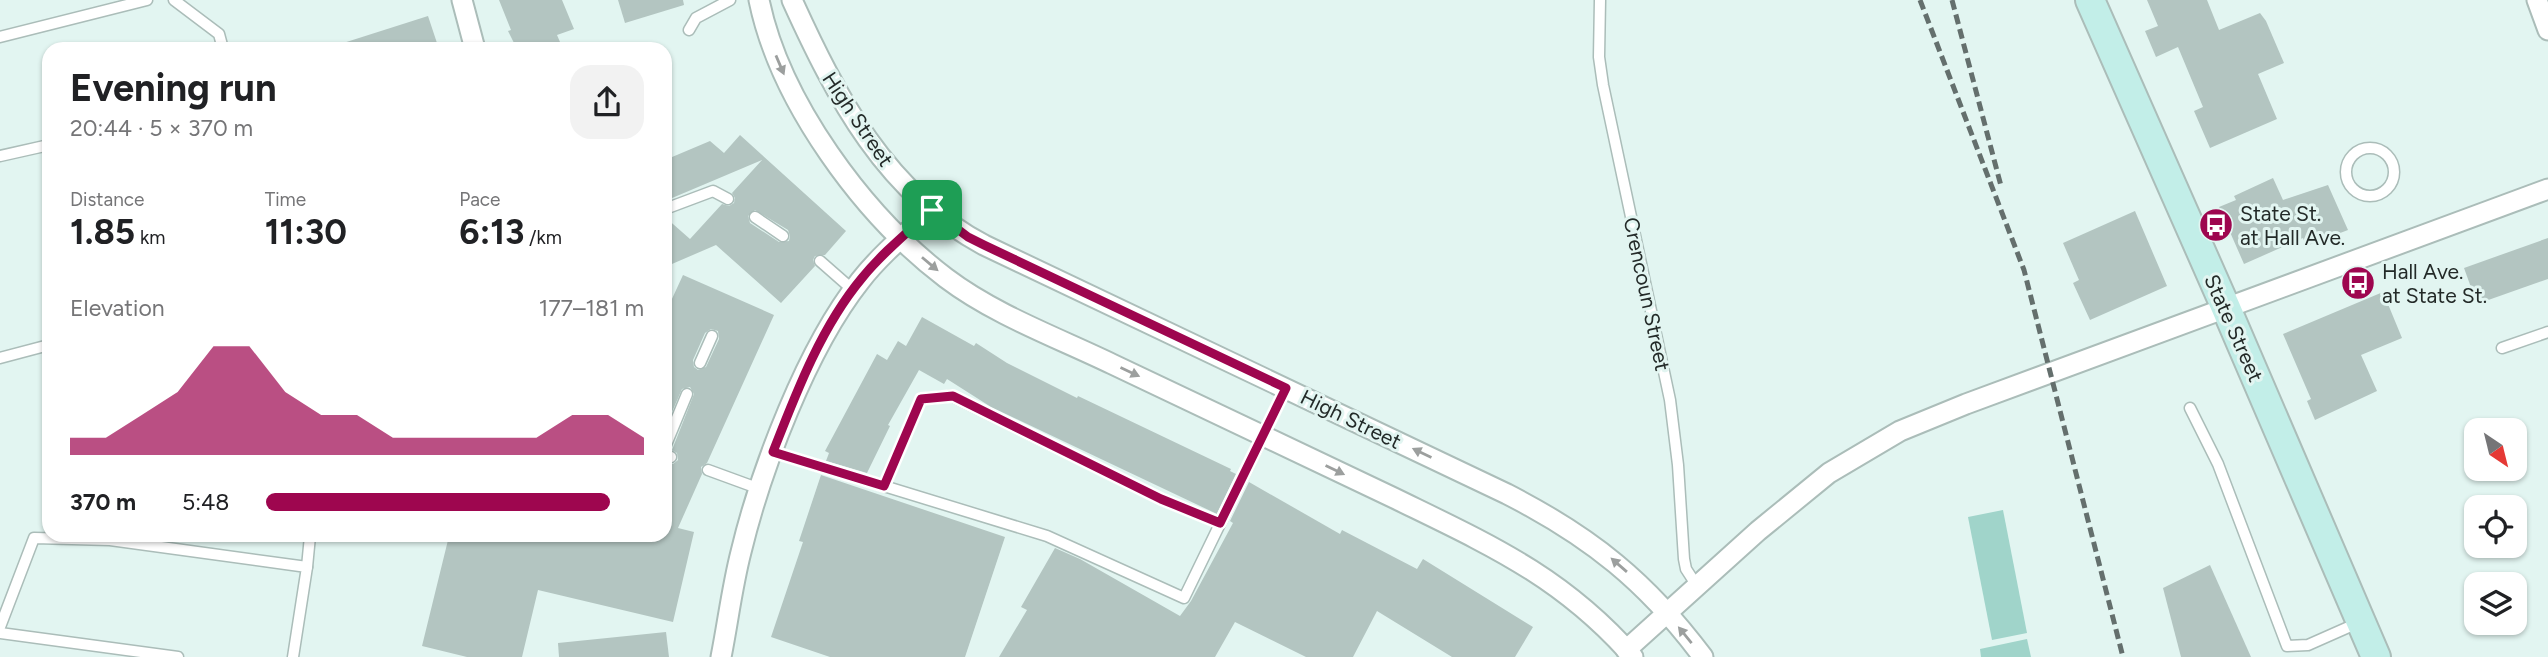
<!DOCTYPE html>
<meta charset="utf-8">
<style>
body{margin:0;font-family:Figtree,sans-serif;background:#f2f2f2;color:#202124;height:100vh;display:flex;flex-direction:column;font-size:26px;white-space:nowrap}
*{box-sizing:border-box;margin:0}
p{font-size:23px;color:#757577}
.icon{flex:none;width:38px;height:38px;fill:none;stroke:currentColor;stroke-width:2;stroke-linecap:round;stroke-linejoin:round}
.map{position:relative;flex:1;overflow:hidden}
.side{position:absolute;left:42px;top:42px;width:630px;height:500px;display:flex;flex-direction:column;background:#fff;border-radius:21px;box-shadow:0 2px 5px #0004}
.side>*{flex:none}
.needle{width:46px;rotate:145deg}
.tools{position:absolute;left:2464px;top:418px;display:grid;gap:14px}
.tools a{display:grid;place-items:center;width:63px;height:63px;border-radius:14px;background:#fff;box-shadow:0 2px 5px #0004;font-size:35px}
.pin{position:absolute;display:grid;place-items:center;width:60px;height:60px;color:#fff;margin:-30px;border-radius:14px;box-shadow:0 4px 10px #0006}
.round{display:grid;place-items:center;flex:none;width:74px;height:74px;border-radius:21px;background:#f2f2f2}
.headline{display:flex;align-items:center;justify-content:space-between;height:119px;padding:0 28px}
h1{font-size:38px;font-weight:700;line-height:52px}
.figures{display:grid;grid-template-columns:repeat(3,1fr);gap:10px;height:119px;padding:7px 28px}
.figures div{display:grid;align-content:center}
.figures b{font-size:35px;font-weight:700}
.figures small{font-size:19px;font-weight:400}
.figures p{font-size:19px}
.chart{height:196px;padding:14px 28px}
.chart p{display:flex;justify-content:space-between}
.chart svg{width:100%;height:126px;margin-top:7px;fill:#9e064f;opacity:.7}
ul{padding:0 28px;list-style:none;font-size:23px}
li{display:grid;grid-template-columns:112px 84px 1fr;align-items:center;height:52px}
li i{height:18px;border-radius:9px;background:#9e064f}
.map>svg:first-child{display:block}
</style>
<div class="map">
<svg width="2548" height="657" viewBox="0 0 2548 657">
<rect width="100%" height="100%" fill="#e2f5f1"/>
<!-- green -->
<g fill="#a0d4ca">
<polygon points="2003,510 2027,633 1992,640 1968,517"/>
<polygon points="2027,639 2031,657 1981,657 1980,649"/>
</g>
<!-- building -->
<g fill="#b3c5c1" fill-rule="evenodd">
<polygon points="499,0 562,0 574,29 557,35 563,49 517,49 508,31 511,30"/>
<polygon points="618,0 683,0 684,5 625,23"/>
<polygon points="2147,0 2207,0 2219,30 2260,13 2266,21 2284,63 2258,74 2277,119 2210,148 2194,111 2203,107 2178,47 2156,57 2145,31 2158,26"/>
<polygon points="428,16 439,49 338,49 337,45"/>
<path d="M 740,135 L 846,231 L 825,255 L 815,256 L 813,260 L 815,266 L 781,303 L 716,245 L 665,267 L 665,217 L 690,239 L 722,204 L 729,206 L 734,203 L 735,198 L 732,193 L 762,160 L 665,201 L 665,160 L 710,141 L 724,153 ZM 755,210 L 788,230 L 790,236 L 789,241 L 779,242 L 750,223 L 748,216 Z"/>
<polygon points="2273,178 2283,200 2328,185 2348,230 2306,246 2303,238 2244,264 2219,207 2236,200 2234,196"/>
<polygon points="2135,211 2167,286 2090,320 2073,283 2079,280 2063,243"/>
<polygon points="2548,238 2548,279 2477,304 2464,268"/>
<path d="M 683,275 L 774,315 L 707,463 L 701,467 L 702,474 L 678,528 L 694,532 L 673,622 L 538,590 L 522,657 L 467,657 L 422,646 L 449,536 L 665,536 L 665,463 L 673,464 L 678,460 L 677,453 L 672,450 L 694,394 L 690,387 L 682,389 L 665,428 L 665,314 ZM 711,329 L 718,331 L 719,339 L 706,367 L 698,370 L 694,367 L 693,360 L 705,333 Z"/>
<polygon points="2383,292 2402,338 2361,355 2377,391 2315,420 2307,401 2311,399 2283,334"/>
<polygon points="922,317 974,346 976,343 1007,363 1077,398 1078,396 1231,469 1230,471 1236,474 1217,514 991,407 947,379 944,384 919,370 888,425 890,426 867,473 826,461 829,453 825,451 877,354 887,360 898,341 906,346"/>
<polygon points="821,475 1005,537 965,657 830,657 771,637 803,542 799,541"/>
<polygon points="1249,482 1340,534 1342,530 1417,569 1423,559 1533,627 1515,657 1452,657 1377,611 1353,657 1306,657 1235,622 1215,657 999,657 1027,610 1021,607 1055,548 1080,559 1180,616 1191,601 1233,523 1230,521"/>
<polygon points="2210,565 2251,657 2181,657 2163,588"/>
<polygon points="666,632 669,657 559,657 558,643"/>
</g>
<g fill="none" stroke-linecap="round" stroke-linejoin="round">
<!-- lane casing -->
<g stroke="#abbdb9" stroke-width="13">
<g id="lane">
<polyline points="174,0 219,34 223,49"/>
<polyline points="1600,0 1599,57 1603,85 1670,400 1678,465 1684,559 1686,569 1697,586"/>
<polyline points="689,30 696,18 730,0"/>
<polyline points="0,37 147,0"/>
<circle cx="2370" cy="172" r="24"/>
<polyline points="0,156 49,145"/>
<polyline points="665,209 713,191 728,199"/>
<polyline points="755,217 783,236"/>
<polyline points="820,261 853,290"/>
<polyline points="2502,348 2548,332"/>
<polyline points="0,358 49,345"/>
<polyline points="700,363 712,336"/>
<polyline points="2190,408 2218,464 2287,646 2308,645 2360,622"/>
<polyline points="665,447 687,394"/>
<polyline points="773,452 1047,536 1184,598 1286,388"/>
<polyline points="665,455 671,457"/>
<polyline points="708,470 760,489"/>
<polyline points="884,486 921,399 952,396 1161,499 1220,523"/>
<polyline points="307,567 310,536"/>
<polyline points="0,627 34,538 110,540 307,567 293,657"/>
<polyline points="0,633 178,657"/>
</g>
</g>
<!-- street casing -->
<g stroke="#abbdb9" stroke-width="23">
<g id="street">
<polyline points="462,0 475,49"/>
<path d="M 759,0 C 780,102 863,215 946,278 C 995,315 1056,337 1112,364 C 1206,408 1300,453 1394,498 C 1488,544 1562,576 1633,657"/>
<path d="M 792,0 C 836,97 886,193 984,245 L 1507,494 C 1591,537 1647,582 1703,657"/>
<polyline points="2537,0 2548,30"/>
<polyline points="1626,650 1758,531 1829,473 1900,431 1966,404 2548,189"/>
<path d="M 721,657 C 728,622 732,587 741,552 C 761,469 807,348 860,281 C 880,255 907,233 932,210"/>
</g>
</g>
<!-- secondary casing -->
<g stroke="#abbdb9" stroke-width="32">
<polyline id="secondary" points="2090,0 2226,308 2376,657"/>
</g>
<!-- lane -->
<use href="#lane" stroke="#fff" stroke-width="10"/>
<!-- street -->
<use href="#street" stroke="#fff" stroke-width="19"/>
<!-- secondary -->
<use href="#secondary" stroke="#c2eee8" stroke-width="28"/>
<!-- rail -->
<g stroke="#646f6d" stroke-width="5" stroke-dasharray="10 5" stroke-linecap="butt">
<polyline points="1920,0 2024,270 2123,657"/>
<polyline points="1952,0 2001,186"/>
</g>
</g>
<!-- one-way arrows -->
<defs><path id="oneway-solid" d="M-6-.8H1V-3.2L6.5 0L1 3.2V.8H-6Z" transform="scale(1.75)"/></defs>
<g fill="#9c9f9e">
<use href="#oneway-solid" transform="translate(780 65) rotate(67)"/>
<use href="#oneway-solid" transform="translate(930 264) rotate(40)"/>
<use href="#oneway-solid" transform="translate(1130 372) rotate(25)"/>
<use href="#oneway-solid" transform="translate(1422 453) rotate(-154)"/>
<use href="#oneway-solid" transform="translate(1335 470) rotate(26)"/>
<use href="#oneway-solid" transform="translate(1619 565) rotate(-139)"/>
<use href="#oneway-solid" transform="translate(1685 635) rotate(-129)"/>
</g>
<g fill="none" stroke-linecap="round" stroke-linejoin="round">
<!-- route casing -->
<g stroke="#fff" stroke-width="14">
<path id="route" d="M 932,210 L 968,237 L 984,245 L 1286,388 L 1220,523 L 1161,499 L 953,396 L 921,399 L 884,486 L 773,452 C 796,393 821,327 862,278 C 882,253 908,232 932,210 Z"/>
</g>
<!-- route -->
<use href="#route" stroke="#9e064f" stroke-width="9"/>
</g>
<!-- icons -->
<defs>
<g id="bus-disc" transform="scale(1.75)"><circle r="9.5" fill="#9e064f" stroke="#e2f5f1"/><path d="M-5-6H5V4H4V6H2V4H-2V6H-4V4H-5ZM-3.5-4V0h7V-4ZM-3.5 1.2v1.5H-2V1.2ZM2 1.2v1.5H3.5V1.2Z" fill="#fff"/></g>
</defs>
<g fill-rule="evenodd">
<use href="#bus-disc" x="2216" y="225"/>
<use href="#bus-disc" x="2358" y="283"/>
</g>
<g text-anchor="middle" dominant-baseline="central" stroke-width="6" stroke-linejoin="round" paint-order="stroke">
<!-- street labels -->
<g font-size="21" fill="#232a28" stroke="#e2f5f1">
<text transform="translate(858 119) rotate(56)">High Street</text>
<text transform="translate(1647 294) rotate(78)">Crencoun Street</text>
<text transform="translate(2234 328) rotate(66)">State Street</text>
<text transform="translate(1351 419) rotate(26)">High Street</text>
</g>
<!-- poi labels -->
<g font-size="21" fill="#232a28" stroke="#e2f5f1" text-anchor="start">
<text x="2240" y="213">State St.<tspan x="2240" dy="24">at Hall Ave.</tspan></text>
<text x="2382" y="271">Hall Ave.<tspan x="2382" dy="24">at State St.</tspan></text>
</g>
</g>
</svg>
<div class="tools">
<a><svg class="needle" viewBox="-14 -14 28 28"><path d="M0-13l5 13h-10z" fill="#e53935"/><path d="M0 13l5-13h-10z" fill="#757577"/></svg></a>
<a><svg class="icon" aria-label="locate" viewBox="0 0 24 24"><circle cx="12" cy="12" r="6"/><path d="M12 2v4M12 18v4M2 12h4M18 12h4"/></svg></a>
<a><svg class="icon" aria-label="layers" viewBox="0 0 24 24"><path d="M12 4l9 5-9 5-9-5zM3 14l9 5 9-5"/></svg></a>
</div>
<div class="pin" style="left:932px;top:210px;background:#1e9e55"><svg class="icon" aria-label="arrive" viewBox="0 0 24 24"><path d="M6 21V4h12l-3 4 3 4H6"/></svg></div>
<section class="side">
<div class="headline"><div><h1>Evening run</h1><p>20:44 · 5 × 370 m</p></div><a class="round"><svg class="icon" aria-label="share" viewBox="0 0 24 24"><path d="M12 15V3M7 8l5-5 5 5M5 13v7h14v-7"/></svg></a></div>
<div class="figures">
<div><p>Distance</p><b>1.85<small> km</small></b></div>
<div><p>Time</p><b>11:30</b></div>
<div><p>Pace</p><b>6:13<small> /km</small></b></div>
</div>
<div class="chart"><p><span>Elevation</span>177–181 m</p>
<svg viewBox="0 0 160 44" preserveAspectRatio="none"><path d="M0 44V38L10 38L20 30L30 22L40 6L50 6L60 22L70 30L80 30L90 38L100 38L110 38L120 38L130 38L140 30L150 30L160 38V44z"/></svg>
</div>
<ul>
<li><b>370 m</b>5:48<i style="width:91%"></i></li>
</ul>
</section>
</div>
